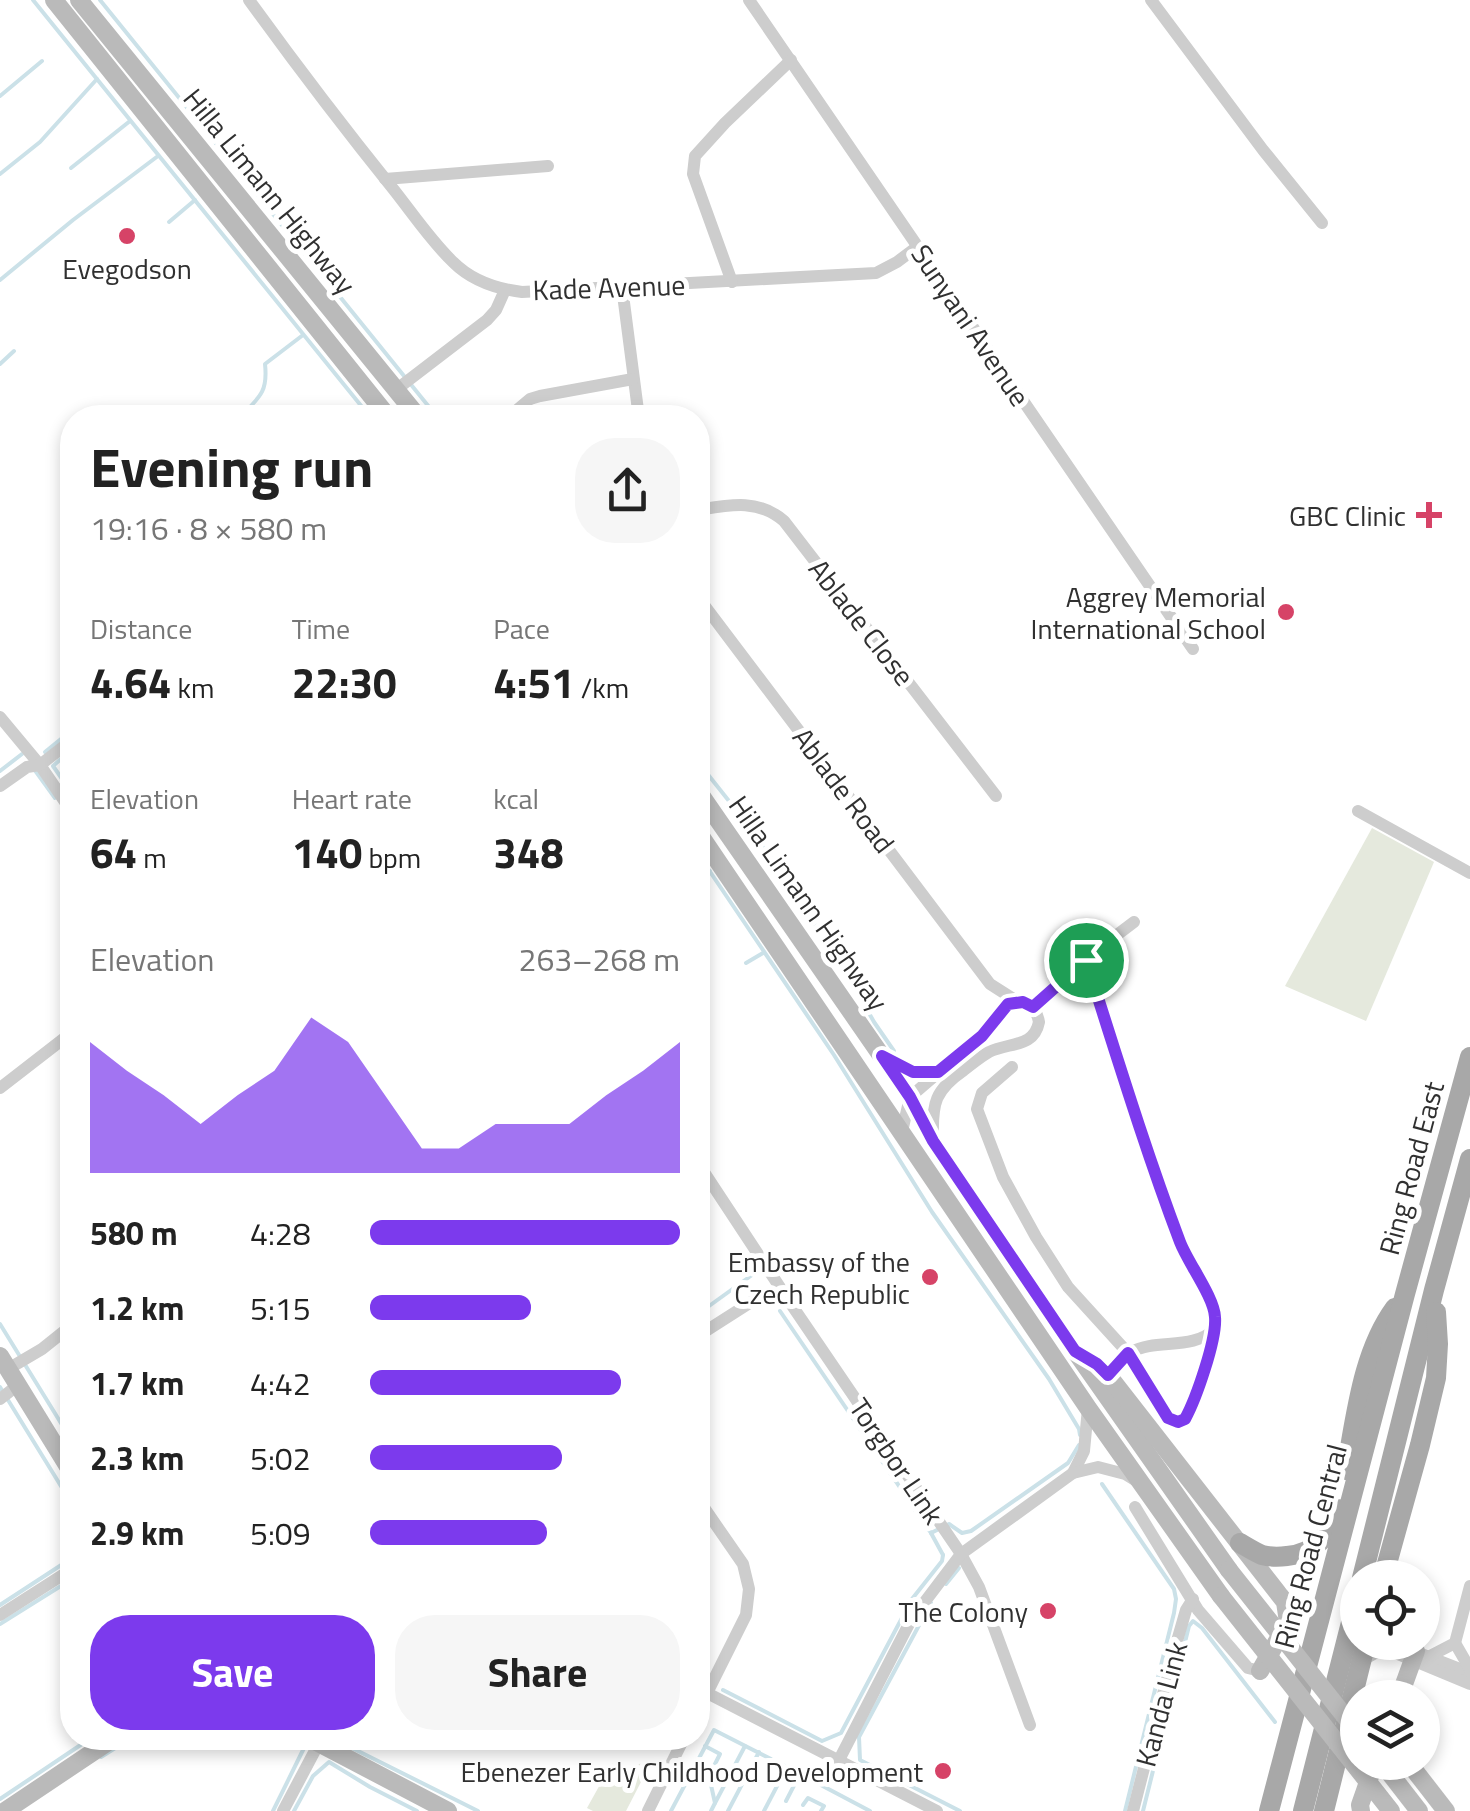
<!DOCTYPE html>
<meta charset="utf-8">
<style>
body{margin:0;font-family:"Titillium Web",sans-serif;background:#f6f6f6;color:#222;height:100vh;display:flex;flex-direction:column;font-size:38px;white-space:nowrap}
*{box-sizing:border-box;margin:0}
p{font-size:32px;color:#767676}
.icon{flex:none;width:55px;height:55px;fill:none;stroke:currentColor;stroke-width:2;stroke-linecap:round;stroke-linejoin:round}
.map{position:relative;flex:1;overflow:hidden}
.drawer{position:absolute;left:60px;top:405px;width:650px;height:1345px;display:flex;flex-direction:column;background:#fff;border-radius:40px;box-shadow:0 5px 15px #0003}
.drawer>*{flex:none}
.buttons{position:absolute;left:1340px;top:1560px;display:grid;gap:20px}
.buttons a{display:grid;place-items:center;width:100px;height:100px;border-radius:50%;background:#fff;box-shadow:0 5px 15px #0003;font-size:50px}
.pin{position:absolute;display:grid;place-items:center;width:85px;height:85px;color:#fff;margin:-42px;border:5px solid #fff;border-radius:50%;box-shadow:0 2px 10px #0007}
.round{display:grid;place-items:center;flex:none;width:105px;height:105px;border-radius:40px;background:#f6f6f6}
.head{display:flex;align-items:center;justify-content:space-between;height:170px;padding:0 30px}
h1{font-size:55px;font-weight:700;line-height:75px}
.stats{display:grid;grid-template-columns:repeat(3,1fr);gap:15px;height:170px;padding:10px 30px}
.stats div{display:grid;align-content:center}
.stats b{font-size:42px;font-weight:700}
.stats small{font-size:28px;font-weight:400}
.stats p{font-size:28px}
.chart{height:280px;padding:20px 30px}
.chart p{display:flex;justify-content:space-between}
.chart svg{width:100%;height:180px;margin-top:10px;fill:#7c3aed;opacity:.7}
.cta{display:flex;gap:20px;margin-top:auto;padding:20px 30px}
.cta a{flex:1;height:115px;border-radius:40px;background:#7c3aed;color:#fff;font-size:40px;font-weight:700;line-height:115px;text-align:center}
.cta a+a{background:#f6f6f6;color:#222}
ul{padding:0 30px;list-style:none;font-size:32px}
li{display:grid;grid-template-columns:160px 120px 1fr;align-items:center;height:75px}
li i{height:25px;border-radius:12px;background:#7c3aed}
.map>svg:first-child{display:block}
</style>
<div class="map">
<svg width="1470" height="1811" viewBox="0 0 1470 1811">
<rect width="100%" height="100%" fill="#fff"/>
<!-- green -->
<g fill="#e5e9dd">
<polygon points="1372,828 1434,862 1366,1021 1285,986"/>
<polygon points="612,1763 627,1767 643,1763 642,1780 626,1811 593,1811 587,1808"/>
</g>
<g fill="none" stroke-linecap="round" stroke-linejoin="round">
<!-- stream -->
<g stroke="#cbe1e8" stroke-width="4">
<polyline points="33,0 371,418"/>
<polyline points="100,0 438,418"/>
<polyline points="0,96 42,61"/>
<polyline points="71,168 130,121"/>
<polyline points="0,174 40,142 97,79"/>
<polyline points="169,222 195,200"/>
<polyline points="0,280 73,220 158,156"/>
<polyline points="0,364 14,351"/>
<path d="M 239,418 C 260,397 268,392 265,364 L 303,335"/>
<polyline points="72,749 53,766 72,793"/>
<polyline points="45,752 72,730"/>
<polyline points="698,762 752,830 843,967 874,1022 894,1051"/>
<polyline points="34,769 55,798"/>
<polyline points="0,771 22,754"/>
<polyline points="698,854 834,1055 932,1212 1049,1379 1079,1429 1080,1435"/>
<polyline points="698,879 710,871"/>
<polyline points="746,963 763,953"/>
<polyline points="65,970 72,961"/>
<polyline points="780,1311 931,1533 943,1555"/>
<polyline points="698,1314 752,1275"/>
<polyline points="0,1324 72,1441"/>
<polyline points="0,1387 72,1504"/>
<polyline points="1102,1484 1174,1589 1176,1599 1174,1613 1125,1811"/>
<polyline points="931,1533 949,1524 962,1533 971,1531 1068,1463 1079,1445"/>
<polyline points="946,1584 959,1568"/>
<polyline points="931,1603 859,1737 860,1760 960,1811"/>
<polyline points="0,1605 72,1558"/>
<polyline points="0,1624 72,1579"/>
<polyline points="723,1690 822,1741 841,1733 912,1599 942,1561 943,1555"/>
<polyline points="332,1738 478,1811"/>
<polyline points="705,1746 720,1754 709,1776 715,1803 711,1811"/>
<polyline points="101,1757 131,1738"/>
<polyline points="783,1765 870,1811"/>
<polyline points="0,1799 91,1738"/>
<polyline points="786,1801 800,1774"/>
<polyline points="715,1803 745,1746"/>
<polyline points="803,1805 808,1798 824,1806 821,1811"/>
<polyline points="273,1811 304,1748 302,1743 290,1738"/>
<polyline points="294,1811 313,1776 329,1762 370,1787 417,1811"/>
<polyline points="671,1811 714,1730 771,1759"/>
<polyline points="728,1811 759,1752"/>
<polyline points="764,1811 787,1767"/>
<polyline points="1143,1811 1189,1626 1193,1621 1202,1628 1275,1722"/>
</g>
<!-- street -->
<g stroke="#cdcdcd" stroke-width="12">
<path d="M 249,0 C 296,65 344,128 394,190 C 413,214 431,241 453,262 C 471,280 497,289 522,292 L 876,273 L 897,262 L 917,247"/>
<polyline points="749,0 1193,649"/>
<polyline points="1151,0 1263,150 1322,223"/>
<polyline points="385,179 548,166"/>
<polyline points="732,282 693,174 695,156 725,123 791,60"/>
<polyline points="622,287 639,418"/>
<polyline points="397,389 487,320 496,310 505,290"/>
<polyline points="510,416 530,399 540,396 633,379"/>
<path d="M 698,510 C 728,505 758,498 784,521 L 996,796"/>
<polyline points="698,597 990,984 1018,1002"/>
<polyline points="0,717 40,765 72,812"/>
<polyline points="0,786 27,767 40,765 72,740"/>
<polyline points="1358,811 1470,873"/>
<path d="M 1086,960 L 1158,1181 L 1182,1247 L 1215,1313 L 1215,1329 C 1192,1351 1157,1338 1131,1352 C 1122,1357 1115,1367 1108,1375"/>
<polyline points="1033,1007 1097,950 1134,922"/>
<polyline points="1012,1067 982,1093 977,1109 1003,1177 1036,1237 1068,1287 1128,1353 1168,1418 1178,1422 1185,1419 1193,1404 1215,1329"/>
<polyline points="0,1088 71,1033"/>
<path d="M 901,1136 L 910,1097 L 981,1036 L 1008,1005 C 1023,998 1036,1005 1039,1022 C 1034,1048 1009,1042 989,1052 C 980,1057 972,1064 964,1070 C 935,1090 932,1103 933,1137"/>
<polyline points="698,1163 787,1298"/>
<path d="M 698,1336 L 759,1297 C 773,1293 779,1296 791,1304 L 961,1554 L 979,1587 L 1030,1725"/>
<polyline points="8,1369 42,1349 72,1325"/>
<polyline points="0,1399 18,1385"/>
<polyline points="1073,1473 1084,1451 1088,1408"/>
<polyline points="698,1499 743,1564 749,1589 746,1615 698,1711"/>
<polyline points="1135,1507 1198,1610 1248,1668 1260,1671"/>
<polyline points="0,1615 72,1569"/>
<polyline points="1391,1642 1470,1673"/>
<polyline points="1455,1643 1470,1669"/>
<polyline points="1430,1656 1455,1643 1470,1586"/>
<polyline points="1361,1661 1377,1652 1393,1652 1470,1684"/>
<polyline points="707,1693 937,1811"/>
<polyline points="839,1760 911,1620 961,1554 1073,1473 1098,1467 1125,1474 1138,1482"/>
<polyline points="283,1811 319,1743"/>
<polyline points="648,1811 684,1738"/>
<polyline points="1133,1811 1173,1655 1186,1610 1193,1599"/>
</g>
<!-- secondary -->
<g stroke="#bababa" stroke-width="18">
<polyline points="54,0 389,418"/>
<polyline points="79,0 419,418"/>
<polyline points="698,791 910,1097 933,1141 1075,1351 1229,1570"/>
<polyline points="698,832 1088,1408 1221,1596"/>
<polyline points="886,1059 913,1072 938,1072"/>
<polyline points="0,1356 72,1473"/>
<polyline points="1084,1357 1108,1375 1285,1602 1288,1622 1260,1671"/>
<polyline points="1399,1698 1416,1651"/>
<polyline points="309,1738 448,1811"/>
<polyline points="1381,1762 1419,1811"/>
<polyline points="1408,1762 1446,1811"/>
<polyline points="5,1811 114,1738"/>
<polyline points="1361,1811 1360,1805 1375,1762"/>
</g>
<!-- primary -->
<g stroke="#a8a8a8" stroke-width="20">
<path d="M 1346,1470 C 1356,1417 1362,1353 1395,1308"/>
<path d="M 1240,1543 C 1247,1547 1255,1552 1262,1555 C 1270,1557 1279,1557 1287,1556 C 1317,1553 1329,1535 1338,1509"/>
<polyline points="1362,1578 1434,1290 1470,1159"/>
<polyline points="1383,1578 1420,1445 1436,1378 1438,1344 1436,1312"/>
<polyline points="1269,1811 1405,1294 1470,1057"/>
<polyline points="1303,1811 1358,1595"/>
<polyline points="1324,1811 1366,1642"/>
</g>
<!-- secondary-bridge -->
<g stroke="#bababa" stroke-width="18">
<polyline points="1229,1570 1358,1733"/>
<polyline points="1221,1596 1391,1811"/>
</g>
</g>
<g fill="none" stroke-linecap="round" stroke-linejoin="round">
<!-- route casing -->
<g stroke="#fff" stroke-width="20">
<path id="route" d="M 1086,960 C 1116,1054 1145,1149 1180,1242 C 1188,1263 1214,1297 1215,1317 C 1217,1339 1196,1399 1185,1419 L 1178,1422 L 1168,1418 L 1128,1353 L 1108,1375 L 1097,1364 L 1075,1351 L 933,1141 L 910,1097 L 882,1056 L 913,1072 L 938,1072 L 982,1036 L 1008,1004 L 1023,1002 L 1033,1007 Z"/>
</g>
<!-- route -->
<use href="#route" stroke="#7c3aed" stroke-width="12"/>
</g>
<!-- markers -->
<g fill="#d64367" stroke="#fff" stroke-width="4">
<circle cx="127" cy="236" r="10"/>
<path d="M1424 500h10v10h10v10h-10v10h-10v-10h-10v-10h10z"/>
<circle cx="1286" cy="612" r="10"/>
<circle cx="930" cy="1277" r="10"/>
<circle cx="1048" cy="1611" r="10"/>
<circle cx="943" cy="1771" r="10"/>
</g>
<g text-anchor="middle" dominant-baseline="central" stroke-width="10" stroke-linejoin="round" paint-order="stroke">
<!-- street labels -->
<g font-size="28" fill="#303030" stroke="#fff">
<text transform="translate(270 191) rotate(51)">Hilla Limann Highway</text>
<text transform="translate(609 287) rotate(-2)">Kade Avenue</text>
<text transform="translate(971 325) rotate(56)">Sunyani Avenue</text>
<text transform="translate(862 622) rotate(52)">Ablade Close</text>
<text transform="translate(844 790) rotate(53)">Ablade Road</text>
<text transform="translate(809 903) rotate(55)">Hilla Limann Highway</text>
<text transform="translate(1411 1168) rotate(-75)">Ring Road East</text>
<text transform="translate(897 1461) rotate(56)">Torgbor Link</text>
<text transform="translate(1310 1546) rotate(-75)">Ring Road Central</text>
<text transform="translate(1161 1704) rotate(-75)">Kanda Link</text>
</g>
<!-- poi labels -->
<g font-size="28" fill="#303030" stroke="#fff" text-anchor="end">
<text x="127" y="268" text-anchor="middle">Evegodson</text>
<text x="1406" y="515">GBC Clinic</text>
<text x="1266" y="596">Aggrey Memorial<tspan x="1266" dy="32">International School</tspan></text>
<text x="910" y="1261">Embassy of the<tspan x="910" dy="32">Czech Republic</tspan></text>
<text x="1028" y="1611">The Colony</text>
<text x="923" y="1771">Ebenezer Early Childhood Development</text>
</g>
</g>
</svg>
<div class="buttons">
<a><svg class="icon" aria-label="locate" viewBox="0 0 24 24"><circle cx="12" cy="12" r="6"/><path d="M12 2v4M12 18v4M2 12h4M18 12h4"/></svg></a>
<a><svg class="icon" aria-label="layers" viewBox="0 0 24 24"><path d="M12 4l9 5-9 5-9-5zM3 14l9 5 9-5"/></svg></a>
</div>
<div class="pin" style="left:1086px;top:960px;background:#1e9e55"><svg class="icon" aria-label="arrive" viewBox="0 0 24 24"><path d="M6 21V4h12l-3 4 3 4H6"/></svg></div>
<section class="drawer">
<div class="head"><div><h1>Evening run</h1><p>19:16 · 8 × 580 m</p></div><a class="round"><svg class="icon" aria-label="share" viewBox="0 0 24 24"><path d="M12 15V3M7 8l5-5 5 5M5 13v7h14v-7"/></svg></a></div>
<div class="stats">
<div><p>Distance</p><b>4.64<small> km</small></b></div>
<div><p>Time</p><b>22:30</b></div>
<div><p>Pace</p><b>4:51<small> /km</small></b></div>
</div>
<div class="stats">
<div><p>Elevation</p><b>64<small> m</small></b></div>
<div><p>Heart rate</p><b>140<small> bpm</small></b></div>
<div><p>kcal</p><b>348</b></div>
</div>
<div class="chart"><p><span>Elevation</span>263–268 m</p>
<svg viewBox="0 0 160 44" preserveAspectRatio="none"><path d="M0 44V12L10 19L20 25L30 32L40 25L50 19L60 6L70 12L80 25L90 38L100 38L110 32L120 32L130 32L140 25L150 19L160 12V44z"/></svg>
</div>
<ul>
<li><b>580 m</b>4:28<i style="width:100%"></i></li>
<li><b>1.2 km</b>5:15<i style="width:52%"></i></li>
<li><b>1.7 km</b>4:42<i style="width:81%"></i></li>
<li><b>2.3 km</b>5:02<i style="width:62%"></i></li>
<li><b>2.9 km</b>5:09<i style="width:57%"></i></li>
</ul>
<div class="cta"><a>Save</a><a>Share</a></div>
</section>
</div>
